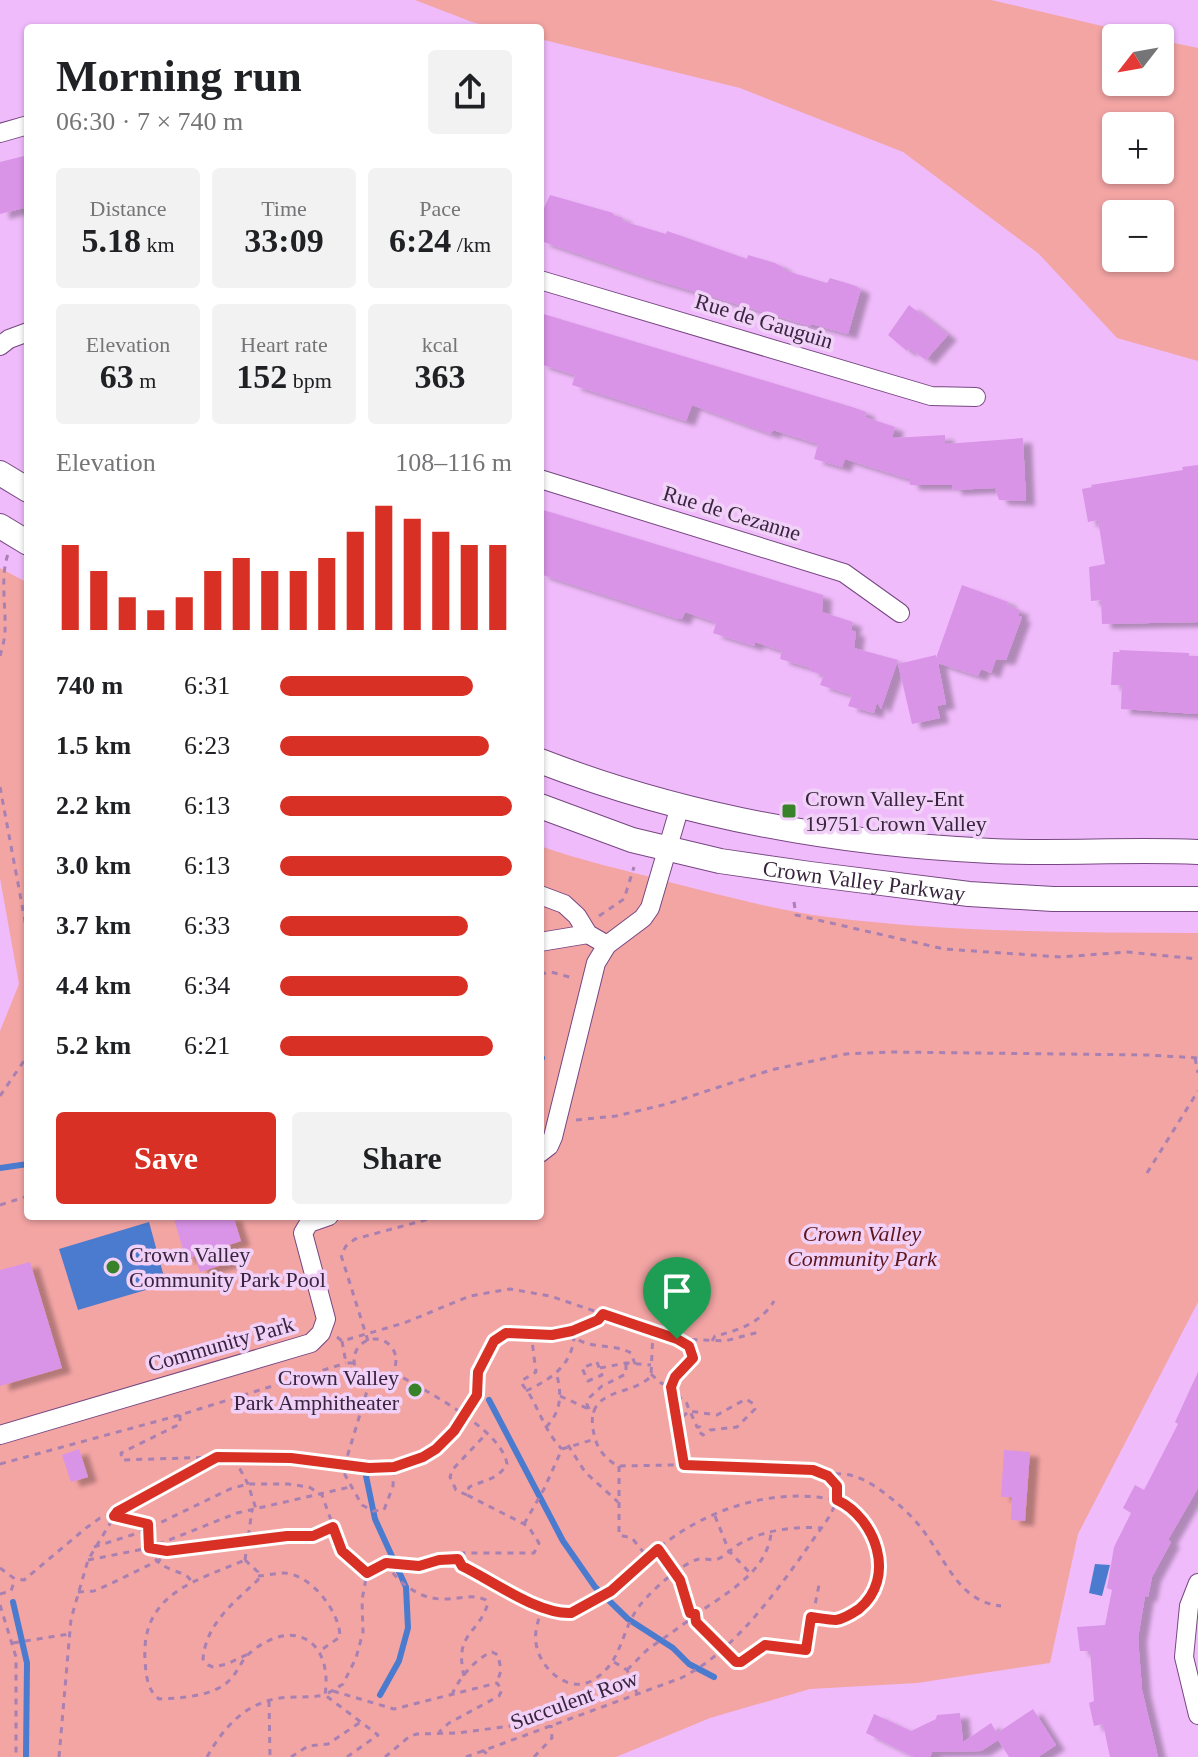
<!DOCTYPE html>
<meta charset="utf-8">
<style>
body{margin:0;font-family:"Times New Roman",serif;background:#f2f2f2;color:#202124;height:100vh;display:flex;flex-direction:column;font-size:30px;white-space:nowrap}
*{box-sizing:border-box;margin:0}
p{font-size:26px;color:#757577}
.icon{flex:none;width:44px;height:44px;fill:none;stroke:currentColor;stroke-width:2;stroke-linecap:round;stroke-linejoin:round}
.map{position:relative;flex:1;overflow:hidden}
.drawer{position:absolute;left:24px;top:24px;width:520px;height:1196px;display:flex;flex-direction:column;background:#fff;border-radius:8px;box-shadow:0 2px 6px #0004}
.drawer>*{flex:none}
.needle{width:52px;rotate:239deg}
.fabs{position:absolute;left:1102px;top:24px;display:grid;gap:16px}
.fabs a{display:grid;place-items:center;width:72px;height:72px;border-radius:8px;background:#fff;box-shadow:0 2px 6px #0004;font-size:40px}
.pin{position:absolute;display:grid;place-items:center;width:68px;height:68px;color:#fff;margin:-82px -34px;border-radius:50% 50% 50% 0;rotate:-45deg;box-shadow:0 0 8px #0007}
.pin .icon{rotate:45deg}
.round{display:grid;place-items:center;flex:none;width:84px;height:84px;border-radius:8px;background:#f2f2f2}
.head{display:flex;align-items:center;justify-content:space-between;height:136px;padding:0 32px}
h1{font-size:44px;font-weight:600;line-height:60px}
.metrics{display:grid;grid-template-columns:repeat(3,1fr);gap:12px;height:136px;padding:8px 32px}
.metrics div{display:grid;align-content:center;border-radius:8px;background:#f2f2f2;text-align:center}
.metrics b{font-size:34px;font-weight:600}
.metrics small{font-size:22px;font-weight:400}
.metrics p{font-size:22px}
.chart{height:224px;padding:16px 32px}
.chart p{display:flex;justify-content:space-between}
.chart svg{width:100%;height:144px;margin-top:8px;stroke:#d93025;stroke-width:6}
.primary-button{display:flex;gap:16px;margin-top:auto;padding:16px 32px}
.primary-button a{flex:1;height:92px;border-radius:8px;background:#d93025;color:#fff;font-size:32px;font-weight:600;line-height:92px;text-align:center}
.primary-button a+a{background:#f2f2f2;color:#202124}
ul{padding:0 32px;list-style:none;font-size:26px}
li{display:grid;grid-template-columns:128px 96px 1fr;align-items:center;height:60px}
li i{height:20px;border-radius:10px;background:#d93025}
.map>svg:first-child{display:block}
</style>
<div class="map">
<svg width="1198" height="1757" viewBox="0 0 1198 1757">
<defs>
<filter id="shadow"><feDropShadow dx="9" dy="5" stdDeviation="2" flood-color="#0004"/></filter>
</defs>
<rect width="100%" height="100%" fill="#f0bbfb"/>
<!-- green -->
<g fill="#f3a5a4" fill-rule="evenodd">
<path d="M 415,0 L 991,0 L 1153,38 L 1116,38 L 1116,82 L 1160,82 L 1160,40 L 1198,48 L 1198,361 L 1117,338 L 1039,254 L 903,152 L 740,88 L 540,39 L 540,28 L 494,28 L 472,22 ZM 1116,126 L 1160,126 L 1160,170 L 1116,170 ZM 1160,214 L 1160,258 L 1116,258 L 1116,214 Z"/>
<path d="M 0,568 L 28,583 L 28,1216 L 540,1216 L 540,846 C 582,861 625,870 669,882 C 721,895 775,910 828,917 C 951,933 1075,932 1198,933 L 1198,1302 L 1078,1534 L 1050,1663 L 917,1683 L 810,1689 L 710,1718 L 616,1757 L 0,1757 L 0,1031 L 19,984 L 0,878 Z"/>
</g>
<!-- water -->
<g fill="#4b7bce">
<polygon points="149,1222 166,1284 78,1310 59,1249"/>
<polygon points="1095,1564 1110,1565 1102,1596 1089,1593"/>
</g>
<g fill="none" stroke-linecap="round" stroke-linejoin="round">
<!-- stream -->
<g stroke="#4b7bce" stroke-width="6">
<polyline points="540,1058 542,1058"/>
<polyline points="0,1168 28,1164"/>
<polyline points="489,1400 563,1541 595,1587 628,1619 673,1648 689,1664 714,1677"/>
<polyline points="366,1476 375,1519 406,1587 408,1628 399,1661 380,1695"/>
<polyline points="13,1602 27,1663 26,1757"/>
</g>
</g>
<!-- building -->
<g fill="#d993e7" filter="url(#shadow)">
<polygon points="28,155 28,207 0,214 0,162"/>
<polygon points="550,195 613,213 613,215 623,218 622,221 666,234 667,231 747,259 748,255 775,263 784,268 783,270 827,283 830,278 856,286 861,289 848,334 811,324 810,326 649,278 541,241 544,230 540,229 540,217"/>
<polygon points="909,305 948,335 926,360 909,348 907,351 888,335"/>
<polygon points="540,313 852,407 866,412 865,417 895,427 892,438 945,435 945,444 1023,438 1026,501 999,500 995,488 953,490 952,485 910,485 909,479 845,459 842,467 814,459 818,444 773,430 771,434 692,405 686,421 572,385 575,375 540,364"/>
<polygon points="1198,465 1198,622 1102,624 1101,600 1091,601 1089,567 1105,564 1098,520 1088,522 1082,489 1092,487 1091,485 1183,470 1182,467"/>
<polygon points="540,509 823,595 822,612 853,622 851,630 856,632 854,648 898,660 881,709 877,702 874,713 848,706 852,695 820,685 824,675 810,671 811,668 780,659 782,651 755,642 754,646 713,633 716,624 712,621 685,612 682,619 678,619 540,574"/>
<polygon points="962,585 1008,602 1007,605 1020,610 1018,616 1022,617 1006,660 996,659 991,673 981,669 978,676 938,663 946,704 937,706 940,718 912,724 898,664 936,655 936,658"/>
<polygon points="1119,650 1189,653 1189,656 1198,656 1198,714 1121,709 1122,685 1111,685 1113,652 1120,652"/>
<polygon points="173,1216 233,1216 241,1241 229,1245 234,1261 200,1272 195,1256 186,1259"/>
<polygon points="30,1262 62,1368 0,1386 0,1270"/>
<polygon points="1198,1372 1198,1488 1168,1540 1171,1542 1152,1577 1148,1597 1145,1596 1138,1638 1142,1690 1158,1757 1110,1757 1103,1724 1094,1726 1089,1703 1094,1701 1090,1651 1080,1651 1077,1627 1105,1625 1112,1590 1107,1588 1114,1547 1131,1513 1123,1508 1135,1485 1144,1490 1178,1424 1175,1422"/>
<polygon points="79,1449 88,1477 71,1482 62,1455"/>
<polygon points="1004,1450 1030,1452 1025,1521 1011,1520 1012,1497 1001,1497"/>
<polygon points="1033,1709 1056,1745 1038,1757 1009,1757 998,1740 981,1751 932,1752 930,1757 914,1757 866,1733 874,1714 911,1731 936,1719 937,1715 960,1713 963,1742 991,1723 997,1733"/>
</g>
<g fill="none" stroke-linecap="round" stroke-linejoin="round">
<!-- minor casing -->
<g stroke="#764780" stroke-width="20">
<g id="minor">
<polyline points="0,133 28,125"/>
<polyline points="540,280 931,396 976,397"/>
<polyline points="0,346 9,339 28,332"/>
<polyline points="540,479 844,573 900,613"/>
<polyline points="540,895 564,904 577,916 588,934 607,945"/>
<polyline points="540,942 588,934"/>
<polyline points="540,1153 549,1146 553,1137 596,963 607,945 643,918 650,908 680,806"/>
<polyline points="0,1435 311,1343 321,1333 326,1319 303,1233 309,1223 329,1216"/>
<polyline points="1198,1583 1189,1606 1184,1657 1198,1715"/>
</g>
</g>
<!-- major casing -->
<g stroke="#764780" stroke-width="26">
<g id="major">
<polyline points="0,473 28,490"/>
<polyline points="0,526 28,543"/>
<path d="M 540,761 C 685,817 837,844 991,851 C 1060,854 1129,849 1198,852"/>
<path id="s1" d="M 540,806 L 632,840 L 720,861 L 810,874 L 969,894 L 1053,899 L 1198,899"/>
</g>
</g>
<!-- path -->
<g stroke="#a880b1" stroke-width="3" stroke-dasharray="6 6" stroke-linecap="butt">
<path d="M 0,656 C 2,648 5,639 5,631 C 6,606 0,577 8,554"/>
<polyline points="0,787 28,937"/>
<polyline points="794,902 796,915 944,949 1061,957 1127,952 1198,959"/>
<polyline points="599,916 624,899 634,867"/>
<polyline points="540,974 551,972 573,978"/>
<polyline points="1195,1058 1198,1073"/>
<polyline points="0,1096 28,1055"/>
<polyline points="576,1120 616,1116 667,1104 771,1070 846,1054 890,1052 1148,1055 1198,1058"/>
<polyline points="1147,1173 1198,1091"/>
<polyline points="0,1205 28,1196"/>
<path d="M 572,1331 L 574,1337 C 591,1350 613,1343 631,1353 L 635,1364"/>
<path d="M 653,1331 L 651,1376 C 632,1398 580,1385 595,1438 C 598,1450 607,1461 619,1466 L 672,1465 L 813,1470 C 827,1475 829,1473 843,1474 C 857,1475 871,1483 883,1492 C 899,1504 916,1519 927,1536 C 948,1565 961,1602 1001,1606"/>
<path d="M 531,1333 L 536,1372 L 521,1381 C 523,1387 528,1391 531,1397 C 541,1415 547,1434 562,1449"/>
<polyline points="337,1337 342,1341 404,1323 470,1296 510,1289 550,1296 677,1339 725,1341 759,1332"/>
<circle cx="375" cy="1360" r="21"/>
<polyline points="342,1341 346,1363 354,1363"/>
<polyline points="368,1341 341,1255 346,1246 355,1239 440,1216"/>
<polyline points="681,1341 689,1346 693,1358 675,1377 671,1387 684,1465"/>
<path d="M 712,1341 L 715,1336 C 738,1331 762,1322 774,1301"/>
<polygon points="597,1362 602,1375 588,1381 582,1368"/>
<polyline points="600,1368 626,1363 651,1365"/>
<path d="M 393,1372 C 422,1389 502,1429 507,1464 C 498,1480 484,1480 469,1487 L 467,1495 L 528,1526 L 539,1543 L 534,1553 L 462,1553 L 458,1559"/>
<path d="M 651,1374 L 661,1383 L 677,1389 L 680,1398 L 686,1401 C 689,1411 693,1417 697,1427 L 700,1427 L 699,1432 L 703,1435 L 710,1430 L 737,1427 L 755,1409 L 754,1404 L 746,1399 L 717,1415 L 689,1411 L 675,1424"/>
<polyline points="370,1381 345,1464 345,1475 362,1505 373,1511 384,1510 393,1486 394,1468"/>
<path d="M 526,1391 C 551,1379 571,1366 574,1338"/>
<polyline points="560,1396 595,1412"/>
<polyline points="589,1409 587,1404 590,1397 602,1386 626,1374 626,1363"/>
<polyline points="180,1415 180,1424 121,1453 122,1460 217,1457 291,1458 369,1468 394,1467 436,1449 454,1431 477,1395 478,1372 485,1354 494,1341 506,1333 552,1335 572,1331 598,1320 603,1314"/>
<path d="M 546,1427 C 562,1411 562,1393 556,1372"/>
<polyline points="568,1445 585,1472 618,1502"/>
<polyline points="234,1458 248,1484 256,1509"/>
<polyline points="0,1464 180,1415 346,1363"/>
<polyline points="619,1466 619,1535 632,1538 648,1558"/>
<polyline points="467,1495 456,1490 450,1477 453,1469 487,1433"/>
<polyline points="116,1516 155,1523"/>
<polyline points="715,1516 729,1551 750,1573"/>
<path d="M 148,1524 C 151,1549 147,1561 175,1571 C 183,1574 187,1574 191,1581"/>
<polyline points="524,1524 544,1489 562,1449 595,1439"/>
<polyline points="94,1547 141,1532 230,1489 248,1484 288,1484 309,1487 322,1495 342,1551 348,1553 367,1573"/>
<polyline points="149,1548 173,1552"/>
<polyline points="658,1549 680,1580 690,1613"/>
<path d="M 458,1559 L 462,1566 C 486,1579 542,1614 567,1613 C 596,1611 634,1569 655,1551 C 701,1512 765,1489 825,1498 C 876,1505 902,1585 852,1613 C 847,1615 841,1619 836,1620 C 828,1620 819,1617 811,1617"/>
<polyline points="88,1560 149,1548 237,1513 350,1487"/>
<path d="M 245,1560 L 258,1572 L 258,1580 C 233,1603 206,1624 203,1659 L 208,1665 L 213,1667 L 227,1664 L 248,1654"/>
<polyline points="245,1560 252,1510"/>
<path d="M 386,1563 C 397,1582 419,1599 442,1599 C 458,1600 471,1593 486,1600 L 488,1603 C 478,1636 454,1632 464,1676"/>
<polyline points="0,1568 15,1579 24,1580 86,1528 100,1518 117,1512 213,1459"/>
<path d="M 258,1576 C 266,1576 275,1573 284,1573 C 311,1574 340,1612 340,1637 L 321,1650"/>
<polyline points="78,1592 94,1591 110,1584 176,1552 287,1536 313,1536 333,1527"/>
<polyline points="0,1594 11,1591 15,1579"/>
<polyline points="0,1605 16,1657 16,1757"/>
<path d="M 542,1607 C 539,1619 534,1631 536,1643 C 539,1668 569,1695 593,1680 C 620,1664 620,1638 634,1614 C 643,1597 681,1563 699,1559 C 705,1558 712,1561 718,1559 C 727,1555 734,1546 743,1542 C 765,1530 796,1526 821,1528"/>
<circle cx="692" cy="1618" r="5"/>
<path d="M 695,1615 C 725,1594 766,1573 771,1534"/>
<polyline points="696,1622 739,1663 765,1645 806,1650 819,1585"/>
<polyline points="13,1643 69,1634"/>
<polyline points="614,1662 627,1670 637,1693"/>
<polyline points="627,1670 647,1650 688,1621"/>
<polyline points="333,1691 394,1709 497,1683 502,1690 499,1696 449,1723 439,1732"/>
<path d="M 452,1695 C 458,1679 476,1658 492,1652 L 498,1655 L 501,1670 L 497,1683"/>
<polyline points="269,1701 270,1757"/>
<polyline points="482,1750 491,1757"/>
<polyline points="59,1757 71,1619 88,1560 117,1512"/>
<path d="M 207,1757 C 223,1728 245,1703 280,1698 C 295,1696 310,1698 325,1695 C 333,1642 295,1616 251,1652 C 238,1662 238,1678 219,1688 C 201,1697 179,1698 159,1699 C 147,1690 146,1675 145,1660 C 141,1593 196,1581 245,1560"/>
<polyline points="291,1757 308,1746 328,1744 362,1721"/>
<polyline points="347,1757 378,1735 325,1695 343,1684 356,1658 363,1632 362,1600 367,1573 386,1563 419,1566 439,1560 457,1559"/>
<polyline points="385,1757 410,1736 417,1734 457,1733 534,1723 544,1726"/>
<path d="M 466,1757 L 681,1678 C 740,1649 787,1576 825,1523 C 834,1510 837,1502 837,1486 L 828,1476"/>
<polyline points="534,1757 552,1738 551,1725"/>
</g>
<!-- minor -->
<use href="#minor" stroke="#fff" stroke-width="18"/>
<!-- major -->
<use href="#major" stroke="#fff" stroke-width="24"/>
</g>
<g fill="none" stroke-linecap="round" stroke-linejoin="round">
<!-- route casing -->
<g stroke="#fff" stroke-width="16">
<path id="route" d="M 603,1314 L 677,1339 L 689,1346 L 693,1358 L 675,1377 L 671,1387 L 684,1465 L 813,1470 L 828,1476 L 837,1486 L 837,1500 C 876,1518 897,1578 859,1609 C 853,1613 843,1619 836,1620 C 829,1620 819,1618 811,1617 L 806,1650 L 765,1645 L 741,1662 L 736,1662 L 696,1622 L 695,1614 L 690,1613 L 680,1580 L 658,1549 L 611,1591 L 571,1613 C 537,1614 493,1581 462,1566 L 458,1559 L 439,1560 L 419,1566 L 386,1563 L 367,1573 L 342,1551 L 333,1527 L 313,1536 L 287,1536 L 167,1551 L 149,1548 L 148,1524 L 114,1516 L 117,1512 L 217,1457 L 291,1458 L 369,1468 L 394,1467 L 423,1457 L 436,1449 L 454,1431 L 477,1395 L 478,1372 L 494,1341 L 506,1333 L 552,1335 L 572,1331 L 598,1320 Z"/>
</g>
<!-- route -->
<use href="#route" stroke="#d93025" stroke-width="10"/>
</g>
<!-- markers -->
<g fill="#38822a" stroke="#f1d1f8" stroke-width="3">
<rect x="781" y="803" width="16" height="16" rx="4"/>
<circle cx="113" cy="1267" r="8"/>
<circle cx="415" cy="1390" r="8"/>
</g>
<g text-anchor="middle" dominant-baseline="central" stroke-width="7" stroke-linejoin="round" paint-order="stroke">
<!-- street labels -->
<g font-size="22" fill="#38243d" stroke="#f1d1f8">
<text transform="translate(764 321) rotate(17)">Rue de Gauguin</text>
<text transform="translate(732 513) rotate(17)">Rue de Cezanne</text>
<text stroke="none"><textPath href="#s1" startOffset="334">Crown Valley Parkway</textPath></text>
<text transform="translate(221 1344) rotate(-16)">Community Park</text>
<text transform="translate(574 1700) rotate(-20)">Succulent Row</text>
</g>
<!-- poi labels -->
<g font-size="22" fill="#38243d" stroke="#f1d1f8" text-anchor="start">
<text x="805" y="798">Crown Valley-Ent<tspan x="805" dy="25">19751 Crown Valley</tspan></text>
<text x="129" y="1254">Crown Valley<tspan x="129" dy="25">Community Park Pool</tspan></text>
<text x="399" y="1377" text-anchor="end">Crown Valley<tspan x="399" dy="25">Park Amphitheater</tspan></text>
</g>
<!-- park labels -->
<g font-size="22" font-style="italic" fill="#5d171c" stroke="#f1d1f8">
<text x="862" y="1233">Crown Valley<tspan x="862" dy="25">Community Park</tspan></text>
</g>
</g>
</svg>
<div class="fabs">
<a><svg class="needle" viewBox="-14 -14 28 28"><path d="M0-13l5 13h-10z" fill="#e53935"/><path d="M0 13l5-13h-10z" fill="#757577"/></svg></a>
<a>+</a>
<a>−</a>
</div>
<div class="pin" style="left:677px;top:1339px;background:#1e9e55"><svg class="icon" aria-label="arrive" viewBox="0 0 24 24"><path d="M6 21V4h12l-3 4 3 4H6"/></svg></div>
<section class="drawer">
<div class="head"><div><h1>Morning run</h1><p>06:30 · 7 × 740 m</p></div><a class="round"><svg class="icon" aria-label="share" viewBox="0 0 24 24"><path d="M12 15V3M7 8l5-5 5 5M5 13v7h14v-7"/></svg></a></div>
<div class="metrics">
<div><p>Distance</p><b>5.18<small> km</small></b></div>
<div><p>Time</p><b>33:09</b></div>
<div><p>Pace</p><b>6:24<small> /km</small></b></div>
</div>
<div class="metrics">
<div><p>Elevation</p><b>63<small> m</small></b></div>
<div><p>Heart rate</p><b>152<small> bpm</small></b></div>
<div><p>kcal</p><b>363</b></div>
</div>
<div class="chart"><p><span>Elevation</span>108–116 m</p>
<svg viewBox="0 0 160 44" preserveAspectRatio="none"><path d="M5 44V18M15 44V26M25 44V34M35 44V38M45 44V34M55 44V26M65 44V22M75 44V26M85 44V26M95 44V22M105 44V14M115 44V6M125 44V10M135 44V14M145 44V18M155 44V18"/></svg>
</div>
<ul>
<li><b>740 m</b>6:31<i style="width:83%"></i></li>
<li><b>1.5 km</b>6:23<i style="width:90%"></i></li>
<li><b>2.2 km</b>6:13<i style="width:100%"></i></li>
<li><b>3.0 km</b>6:13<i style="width:100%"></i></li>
<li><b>3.7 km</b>6:33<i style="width:81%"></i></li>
<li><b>4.4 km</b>6:34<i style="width:81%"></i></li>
<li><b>5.2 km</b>6:21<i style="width:92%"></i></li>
</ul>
<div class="primary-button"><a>Save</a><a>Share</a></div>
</section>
</div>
